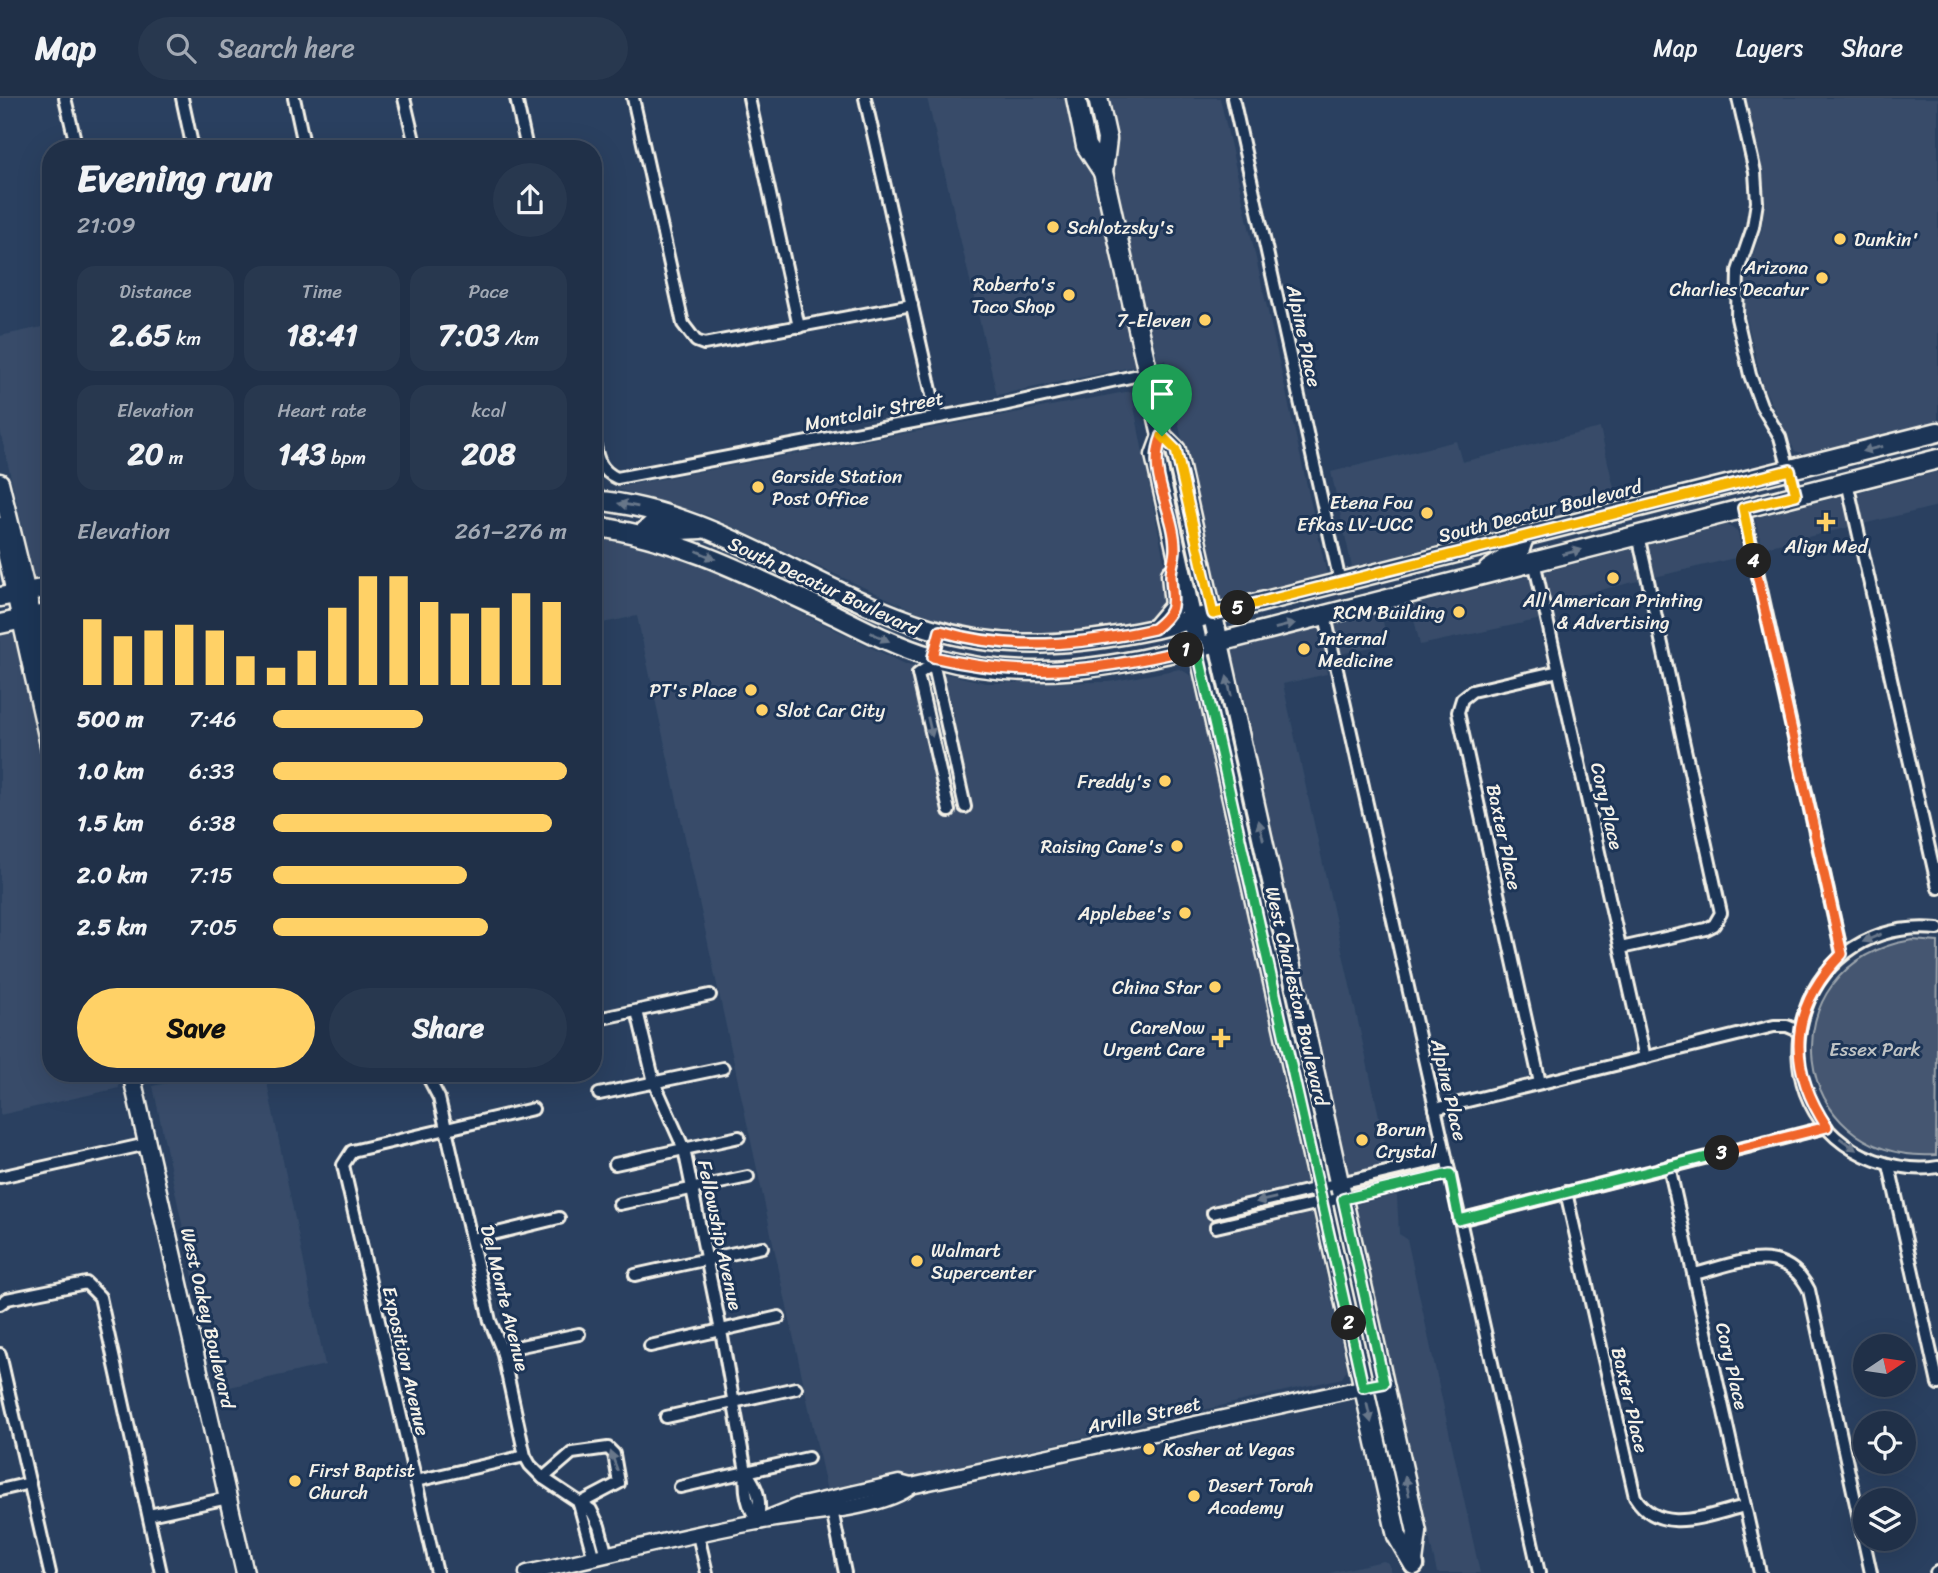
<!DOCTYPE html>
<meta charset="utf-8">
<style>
body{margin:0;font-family:Sriracha,sans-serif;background:#28384f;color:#f1f3f6;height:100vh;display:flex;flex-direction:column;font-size:26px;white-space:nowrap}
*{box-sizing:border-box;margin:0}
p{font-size:23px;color:#a2a9b4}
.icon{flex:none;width:38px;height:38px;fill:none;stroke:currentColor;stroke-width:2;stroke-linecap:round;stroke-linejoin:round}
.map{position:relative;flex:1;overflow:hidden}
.sheet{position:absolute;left:42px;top:42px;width:560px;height:942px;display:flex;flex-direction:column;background:#203048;border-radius:28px;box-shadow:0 7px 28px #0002,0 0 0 2px #3d4b60}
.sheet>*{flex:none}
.needle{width:46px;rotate:77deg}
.fabs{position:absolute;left:1853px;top:1236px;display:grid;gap:14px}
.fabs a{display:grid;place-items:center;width:63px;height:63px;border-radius:50%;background:#203048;box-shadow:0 7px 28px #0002,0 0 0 2px #3d4b60;font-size:35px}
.pin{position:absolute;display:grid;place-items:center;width:60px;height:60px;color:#fff;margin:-72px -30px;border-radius:50% 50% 50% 0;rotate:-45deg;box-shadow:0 0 7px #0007}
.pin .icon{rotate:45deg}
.km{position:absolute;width:35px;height:35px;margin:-18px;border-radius:50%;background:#222;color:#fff;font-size:19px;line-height:35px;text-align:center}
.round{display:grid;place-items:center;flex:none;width:74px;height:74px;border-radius:37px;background:#28384f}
.summary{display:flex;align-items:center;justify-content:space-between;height:119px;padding:0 35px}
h1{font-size:38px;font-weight:800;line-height:52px}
.stats{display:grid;grid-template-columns:repeat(3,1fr);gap:10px;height:119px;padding:7px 35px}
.stats div{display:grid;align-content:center;border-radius:18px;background:#28384f;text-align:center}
.stats b{font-size:30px;font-weight:800}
.stats small{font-size:19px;font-weight:400}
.stats p{font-size:19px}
.chart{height:196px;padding:14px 35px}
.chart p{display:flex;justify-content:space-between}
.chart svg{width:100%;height:126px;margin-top:7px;stroke:#ffd166;stroke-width:6}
.primary-button{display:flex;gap:14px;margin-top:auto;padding:14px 35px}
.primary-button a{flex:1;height:80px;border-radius:42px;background:#ffd166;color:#111;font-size:28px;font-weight:800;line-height:80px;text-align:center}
.primary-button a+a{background:#28384f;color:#f1f3f6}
ul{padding:0 35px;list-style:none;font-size:23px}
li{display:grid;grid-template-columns:112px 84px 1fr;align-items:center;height:52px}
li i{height:18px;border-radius:9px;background:#ffd166}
header{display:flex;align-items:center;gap:42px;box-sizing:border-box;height:98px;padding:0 35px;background:#203048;border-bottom:2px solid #3d4b60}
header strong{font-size:33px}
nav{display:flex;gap:38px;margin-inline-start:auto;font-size:24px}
.search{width:490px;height:63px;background:#28384f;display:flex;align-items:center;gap:18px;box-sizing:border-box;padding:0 24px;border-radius:38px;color:#a2a9b4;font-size:26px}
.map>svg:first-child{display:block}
</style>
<header>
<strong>Map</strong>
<div class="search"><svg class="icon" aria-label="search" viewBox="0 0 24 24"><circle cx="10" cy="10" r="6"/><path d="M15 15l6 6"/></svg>Search here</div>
<nav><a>Map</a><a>Layers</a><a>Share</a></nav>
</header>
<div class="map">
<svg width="1938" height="1475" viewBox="0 0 1938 1475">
<rect width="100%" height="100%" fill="#2a4060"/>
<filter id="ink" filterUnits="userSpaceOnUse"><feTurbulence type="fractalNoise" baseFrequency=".0143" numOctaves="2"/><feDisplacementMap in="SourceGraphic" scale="14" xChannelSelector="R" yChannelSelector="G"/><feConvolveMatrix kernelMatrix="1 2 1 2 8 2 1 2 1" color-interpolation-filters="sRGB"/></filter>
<g filter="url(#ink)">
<!-- built -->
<g fill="#374c69">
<polygon points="927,0 1220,0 1327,477 1217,504 1165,262 997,297"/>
<polygon points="1746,0 1938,0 1938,325 1810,357 1795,353 1763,288 1745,214 1745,181 1762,131 1765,99"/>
<polygon points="51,227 51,478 34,480 0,332 0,238"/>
<polygon points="1131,293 1166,473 1170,505 1164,518 1074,535 997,535 926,518 707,417 613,390"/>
<polygon points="1600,330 1617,403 1352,469 1331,374 1456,343 1462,364"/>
<polygon points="1938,374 1938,408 1762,450 1755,420"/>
<polygon points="1727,427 1738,434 1743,458 1554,503 1537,522 1420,547 1411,508"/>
<polygon points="593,437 699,465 905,566 986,585 1109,584 1180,571 1195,580 1347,1272 1342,1280 828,1398 637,518 593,527"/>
<polygon points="1381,515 1388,545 1324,560 1327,576 1283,586 1397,1099 1399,1136 1407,1141 1480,1475 1437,1475 1231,552"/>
<polygon points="13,535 51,697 51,975 116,975 119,990 0,1017 0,538"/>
<polygon points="212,975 265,975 325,1267 217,1292 153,988"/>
<polygon points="1383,1463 1389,1465 1392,1475 1329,1475"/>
</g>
<!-- green -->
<path fill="#445771" stroke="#9ca4ac" stroke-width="2" d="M 1912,842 L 1938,844 L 1936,1057 C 1787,1066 1764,866 1912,842 Z"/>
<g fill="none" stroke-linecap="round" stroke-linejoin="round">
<!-- minor casing -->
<g stroke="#f4f1e8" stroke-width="16">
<g id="minor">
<polyline points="65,0 77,51"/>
<polyline points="182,0 193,51"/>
<polyline points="294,0 305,51"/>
<polyline points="404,0 416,51"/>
<polyline points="516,0 527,51"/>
<polyline points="633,0 683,226 696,243 704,246 912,207"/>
<polyline points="749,0 799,229"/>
<polyline points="865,0 937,319"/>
<polyline points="1233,0 1340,484"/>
<polyline points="1738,0 1755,74 1757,104 1753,129 1738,173 1737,220 1750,277 1761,307 1780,339 1796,397"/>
<path d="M 593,340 C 597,357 598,372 617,380 L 1003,307 L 1148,275"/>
<polyline points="1847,384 1938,790"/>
<polyline points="1743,410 1842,856"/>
<polyline points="1534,463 1645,960"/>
<polyline points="1325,518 1539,1475"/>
<polyline points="940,533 930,568 918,576 949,713"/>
<polyline points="930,568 935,573 965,709"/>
<path d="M 1938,831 C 1787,817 1747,1015 1875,1062 C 1895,1069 1917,1073 1938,1069"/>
<polyline points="1621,850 1706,831 1714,827 1721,815 1638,437"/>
<path d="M 637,913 L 654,984 L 684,1051 L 721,1233 L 746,1374 C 744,1393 747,1408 758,1424"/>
<polyline points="593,922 710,897"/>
<polyline points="132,980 155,975"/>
<polyline points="429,981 439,1000 490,1223 502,1252 525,1358 530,1367 543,1380 591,1412 599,1428 607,1458"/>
<polyline points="1540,985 1458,614 1462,601 1472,593 1559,573"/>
<polyline points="599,996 723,970"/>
<polyline points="1435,1011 1774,928 1787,928 1799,933"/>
<polyline points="615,1066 739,1039"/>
<polyline points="1889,1067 1938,1286"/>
<polyline points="1669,1068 1760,1475"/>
<polyline points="0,1079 147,1046"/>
<path d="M 1566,1094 L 1635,1399 C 1660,1439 1707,1417 1745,1408"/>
<polyline points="619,1106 748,1079"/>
<polyline points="1213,1115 1446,1060"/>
<polyline points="1459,1122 1827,1029"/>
<polyline points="1216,1129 1450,1075"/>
<polyline points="472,1141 559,1120"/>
<path d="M 1694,1176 C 1736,1166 1784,1142 1809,1192 L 1871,1475"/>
<polyline points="635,1177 762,1149"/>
<polyline points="0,1206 7,1201 86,1185 100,1199 161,1475"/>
<polyline points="650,1248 779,1219"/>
<polyline points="502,1252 579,1236"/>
<polyline points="0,1256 50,1475"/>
<polyline points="666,1319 796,1290"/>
<path d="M 746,1374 C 759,1390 761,1404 758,1424"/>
<polyline points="543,1380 572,1355 608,1350 614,1356 619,1385 579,1406"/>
<polyline points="416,1383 525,1358"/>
<polyline points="680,1389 808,1360"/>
<polyline points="0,1392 30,1385"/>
<polyline points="579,1406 594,1461"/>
<polyline points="832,1412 845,1475"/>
<polyline points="149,1417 228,1400"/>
<polyline points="698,1437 707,1475"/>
<polyline points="437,1475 343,1067 352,1053 533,1011"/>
<polyline points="1936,1475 1938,1474"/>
</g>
</g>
<!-- tertiary casing -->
<g stroke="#f4f1e8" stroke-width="19">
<g id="tertiary">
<polyline points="758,1424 798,1408 899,1385 911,1388 1384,1285"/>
<path d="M 527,1475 C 604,1458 680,1438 757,1424 C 794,1417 885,1411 911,1388"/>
</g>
</g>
<!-- secondary casing -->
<g stroke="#f4f1e8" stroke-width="21">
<g id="secondary">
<polyline points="0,384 51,594"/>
<polyline points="0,428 51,656"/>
<polyline points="131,975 245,1475"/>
</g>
</g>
<!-- primary casing -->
<g stroke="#f4f1e8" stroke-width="23">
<g id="primary">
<polyline points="1076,0 1086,48 1103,74"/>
<polyline points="1098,0 1107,41 1103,74 1162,338 1176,352 1417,1434 1413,1464"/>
<polyline points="1162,338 1155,357 1397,1438 1414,1467"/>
<path d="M 593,402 C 717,413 813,494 929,530 C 1005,554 1078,547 1154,531 L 1938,334"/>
<path d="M 593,428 C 681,440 756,480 835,517 C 867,533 898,549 932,559 C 1036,588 1119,567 1219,544 L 1938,361"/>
<polyline points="642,436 654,425 681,432 701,431"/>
<polyline points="1488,472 1520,451 1524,439"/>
<polyline points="0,499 51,489"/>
<polyline points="0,526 51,515"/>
<polyline points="1157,528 1174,508 1171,476"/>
</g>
</g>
<!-- minor -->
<use href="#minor" stroke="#1d3557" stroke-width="10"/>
<!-- tertiary -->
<use href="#tertiary" stroke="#1d3557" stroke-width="14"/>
<!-- secondary -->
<use href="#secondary" stroke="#1d3557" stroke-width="16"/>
<!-- primary -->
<use href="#primary" stroke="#1d3557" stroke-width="18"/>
</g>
<!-- one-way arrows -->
<defs><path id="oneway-solid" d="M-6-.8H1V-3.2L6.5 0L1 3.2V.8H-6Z" transform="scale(1.75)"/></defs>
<g fill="#68778a">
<use href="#oneway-solid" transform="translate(1872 351) rotate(166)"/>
<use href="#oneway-solid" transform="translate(628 407) rotate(-170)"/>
<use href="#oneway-solid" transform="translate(1572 454) rotate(-14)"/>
<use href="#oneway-solid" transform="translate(706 457) rotate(23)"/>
<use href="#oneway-solid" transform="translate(1285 528) rotate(-14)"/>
<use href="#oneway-solid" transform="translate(880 539) rotate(25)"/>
<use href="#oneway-solid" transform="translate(1229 588) rotate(-103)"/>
<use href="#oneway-solid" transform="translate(930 629) rotate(77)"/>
<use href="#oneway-solid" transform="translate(1261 732) rotate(-103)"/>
<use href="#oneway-solid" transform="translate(1872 840) rotate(157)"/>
<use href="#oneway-solid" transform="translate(1848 1046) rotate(36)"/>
<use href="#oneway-solid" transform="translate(1266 1102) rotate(167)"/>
<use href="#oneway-solid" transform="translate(1369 1315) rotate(77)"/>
<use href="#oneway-solid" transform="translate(614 1363) rotate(-110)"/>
<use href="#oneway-solid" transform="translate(1407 1388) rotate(-102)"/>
</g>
</g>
<g fill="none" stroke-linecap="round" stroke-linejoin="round" filter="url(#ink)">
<!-- split-1 casing -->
<g stroke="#fff" stroke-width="14">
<path id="split-1" d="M 1162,338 C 1146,377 1175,412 1175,451 C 1175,460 1171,469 1171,478 C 1172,506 1179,511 1154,531 C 1081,547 1012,554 940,533 L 933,559 C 1028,581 1093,574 1186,552"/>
</g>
<!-- split-2 casing -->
<g stroke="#fff" stroke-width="14">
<polyline id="split-2" points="1186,552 1197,549 1349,1225"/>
</g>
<!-- split-3 casing -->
<g stroke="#fff" stroke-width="14">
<polyline id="split-3" points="1349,1225 1363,1289 1384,1285 1343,1101 1450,1076 1459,1122 1722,1055"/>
</g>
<!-- split-4 casing -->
<g stroke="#fff" stroke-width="14">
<path id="split-4" d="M 1722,1055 L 1827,1029 C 1786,967 1789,910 1842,856 L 1754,463"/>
</g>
<!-- split-5 casing -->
<g stroke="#fff" stroke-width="14">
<polyline id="split-5" points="1238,510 1790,372 1796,397 1743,410 1754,463"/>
</g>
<!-- split-6 casing -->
<g stroke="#fff" stroke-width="14">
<polyline id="split-6" points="1162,338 1176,352 1213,516 1238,510"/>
</g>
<!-- split-1 -->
<use href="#split-1" stroke="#f0652b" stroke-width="9"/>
<!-- split-2 -->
<use href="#split-2" stroke="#22a559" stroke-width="9"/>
<!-- split-3 -->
<use href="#split-3" stroke="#22a559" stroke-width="9"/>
<!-- split-4 -->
<use href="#split-4" stroke="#f0652b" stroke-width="9"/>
<!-- split-5 -->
<use href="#split-5" stroke="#f5b400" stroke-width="9"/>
<!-- split-6 -->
<use href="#split-6" stroke="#f5b400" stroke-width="9"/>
</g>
<!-- markers -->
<g fill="#ffd166" stroke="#1d3557" stroke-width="2.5">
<circle cx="1053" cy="129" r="7"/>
<circle cx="1840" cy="141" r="7"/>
<circle cx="1822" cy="180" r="7"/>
<circle cx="1069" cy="197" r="7"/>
<circle cx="1205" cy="222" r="7"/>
<circle cx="758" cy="389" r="7"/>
<circle cx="1427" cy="415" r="7"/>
<path d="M1822.5 413.5h7v7h7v7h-7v7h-7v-7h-7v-7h7z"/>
<circle cx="1613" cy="480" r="7"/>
<circle cx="1459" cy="514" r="7"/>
<circle cx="1304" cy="551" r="7"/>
<circle cx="751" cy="592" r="7"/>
<circle cx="762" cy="612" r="7"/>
<circle cx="1165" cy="683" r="7"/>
<circle cx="1177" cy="748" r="7"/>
<circle cx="1185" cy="815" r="7"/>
<circle cx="1215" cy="889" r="7"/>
<path d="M1217.5 929.5h7v7h7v7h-7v7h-7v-7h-7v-7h7z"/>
<circle cx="1362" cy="1042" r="7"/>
<circle cx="917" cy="1163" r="7"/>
<circle cx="1149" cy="1351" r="7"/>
<circle cx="295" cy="1383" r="7"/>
<circle cx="1194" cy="1398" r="7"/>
</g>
<g text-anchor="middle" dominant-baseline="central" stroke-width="6" stroke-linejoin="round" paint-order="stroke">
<!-- poi labels -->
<g font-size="19" fill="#f4f1e8" stroke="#1d3557" text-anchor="end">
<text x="1067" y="129" text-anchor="start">Schlotzsky's</text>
<text x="1854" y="141" text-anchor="start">Dunkin'</text>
<text x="1808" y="169">Arizona<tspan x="1808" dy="22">Charlies Decatur</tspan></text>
<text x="1055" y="186">Roberto's<tspan x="1055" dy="22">Taco Shop</tspan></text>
<text x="1191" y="222">7-Eleven</text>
<text x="772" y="378" text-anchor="start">Garside Station<tspan x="772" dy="22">Post Office</tspan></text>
<text x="1413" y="404">Etena Fou<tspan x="1413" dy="22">Efkas LV-UCC</tspan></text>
<text x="1826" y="448" text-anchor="middle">Align Med</text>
<text x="1613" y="502" text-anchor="middle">All American Printing<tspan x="1613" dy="22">&amp; Advertising</tspan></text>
<text x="1445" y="514">RCM Building</text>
<text x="1318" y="540" text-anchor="start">Internal<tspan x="1318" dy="22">Medicine</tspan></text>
<text x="737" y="592">PT's Place</text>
<text x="776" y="612" text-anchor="start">Slot Car City</text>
<text x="1151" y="683">Freddy's</text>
<text x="1163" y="748">Raising Cane's</text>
<text x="1171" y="815">Applebee's</text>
<text x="1201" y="889">China Star</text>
<text x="1205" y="929">CareNow<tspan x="1205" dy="22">Urgent Care</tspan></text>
<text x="1376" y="1031" text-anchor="start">Borun<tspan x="1376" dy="22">Crystal</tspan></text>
<text x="931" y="1152" text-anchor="start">Walmart<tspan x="931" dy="22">Supercenter</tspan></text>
<text x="1163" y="1351" text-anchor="start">Kosher at Vegas</text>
<text x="309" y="1372" text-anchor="start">First Baptist<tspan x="309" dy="22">Church</tspan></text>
<text x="1208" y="1387" text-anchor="start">Desert Torah<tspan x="1208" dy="22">Academy</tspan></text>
</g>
<!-- street labels -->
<g font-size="19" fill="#f4f1e8" stroke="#1d3557">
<text transform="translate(1304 238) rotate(78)">Alpine Place</text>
<text transform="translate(874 313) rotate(-11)">Montclair Street</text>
<text transform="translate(1540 413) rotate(-14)">South Decatur Boulevard</text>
<text transform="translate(824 488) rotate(25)">South Decatur Boulevard</text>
<text transform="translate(1607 708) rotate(77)">Cory Place</text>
<text transform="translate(1504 739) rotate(78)">Baxter Place</text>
<text transform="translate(1297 898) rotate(77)">West Charleston Boulevard</text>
<text transform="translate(1449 992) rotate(77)">Alpine Place</text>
<text transform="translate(720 1137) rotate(78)">Fellowship Avenue</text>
<text transform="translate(505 1200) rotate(76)">Del Monte Avenue</text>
<text transform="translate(208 1220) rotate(77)">West Oakey Boulevard</text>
<text transform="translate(406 1263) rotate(77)">Exposition Avenue</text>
<text transform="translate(1732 1268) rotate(77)">Cory Place</text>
<text transform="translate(1630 1302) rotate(77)">Baxter Place</text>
<text transform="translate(1144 1317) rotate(-12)">Arville Street</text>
</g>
<!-- park labels -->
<g font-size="19" fill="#bfc3c4" stroke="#1d3557">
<text x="1875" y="951">Essex Park</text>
</g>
</g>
</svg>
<div class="fabs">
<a><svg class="needle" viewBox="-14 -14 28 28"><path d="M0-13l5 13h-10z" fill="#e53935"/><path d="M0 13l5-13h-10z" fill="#a2a9b4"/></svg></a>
<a><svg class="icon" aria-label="locate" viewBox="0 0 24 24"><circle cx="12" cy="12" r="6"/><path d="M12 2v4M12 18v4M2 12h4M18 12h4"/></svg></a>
<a><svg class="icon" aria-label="layers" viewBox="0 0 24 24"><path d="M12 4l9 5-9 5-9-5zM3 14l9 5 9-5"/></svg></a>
</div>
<div class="pin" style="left:1162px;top:338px;background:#1e9e55"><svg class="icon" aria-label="arrive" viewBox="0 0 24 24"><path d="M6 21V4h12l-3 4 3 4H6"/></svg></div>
<b class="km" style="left:1186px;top:552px">1</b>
<b class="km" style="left:1349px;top:1225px">2</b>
<b class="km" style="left:1722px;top:1055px">3</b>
<b class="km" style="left:1754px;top:463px">4</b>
<b class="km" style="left:1238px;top:510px">5</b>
<section class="sheet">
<div class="summary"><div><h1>Evening run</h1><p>21:09</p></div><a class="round"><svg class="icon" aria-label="share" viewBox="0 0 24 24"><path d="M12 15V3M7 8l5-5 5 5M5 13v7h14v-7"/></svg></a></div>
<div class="stats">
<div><p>Distance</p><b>2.65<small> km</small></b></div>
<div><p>Time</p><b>18:41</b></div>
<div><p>Pace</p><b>7:03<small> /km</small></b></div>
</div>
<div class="stats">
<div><p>Elevation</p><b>20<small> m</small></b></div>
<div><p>Heart rate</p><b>143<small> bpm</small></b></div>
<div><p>kcal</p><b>208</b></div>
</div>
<div class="chart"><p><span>Elevation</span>261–276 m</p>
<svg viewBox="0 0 160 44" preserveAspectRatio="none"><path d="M5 44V21M15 44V27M25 44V25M35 44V23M45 44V25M55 44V34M65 44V38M75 44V32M85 44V17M95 44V6M105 44V6M115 44V15M125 44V19M135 44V17M145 44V12M155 44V15"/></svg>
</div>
<ul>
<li><b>500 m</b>7:46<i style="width:51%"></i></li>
<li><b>1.0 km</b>6:33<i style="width:100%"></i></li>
<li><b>1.5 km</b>6:38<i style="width:95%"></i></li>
<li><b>2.0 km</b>7:15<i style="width:66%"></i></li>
<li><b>2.5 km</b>7:05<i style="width:73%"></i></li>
</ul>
<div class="primary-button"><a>Save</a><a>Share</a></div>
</section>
</div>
